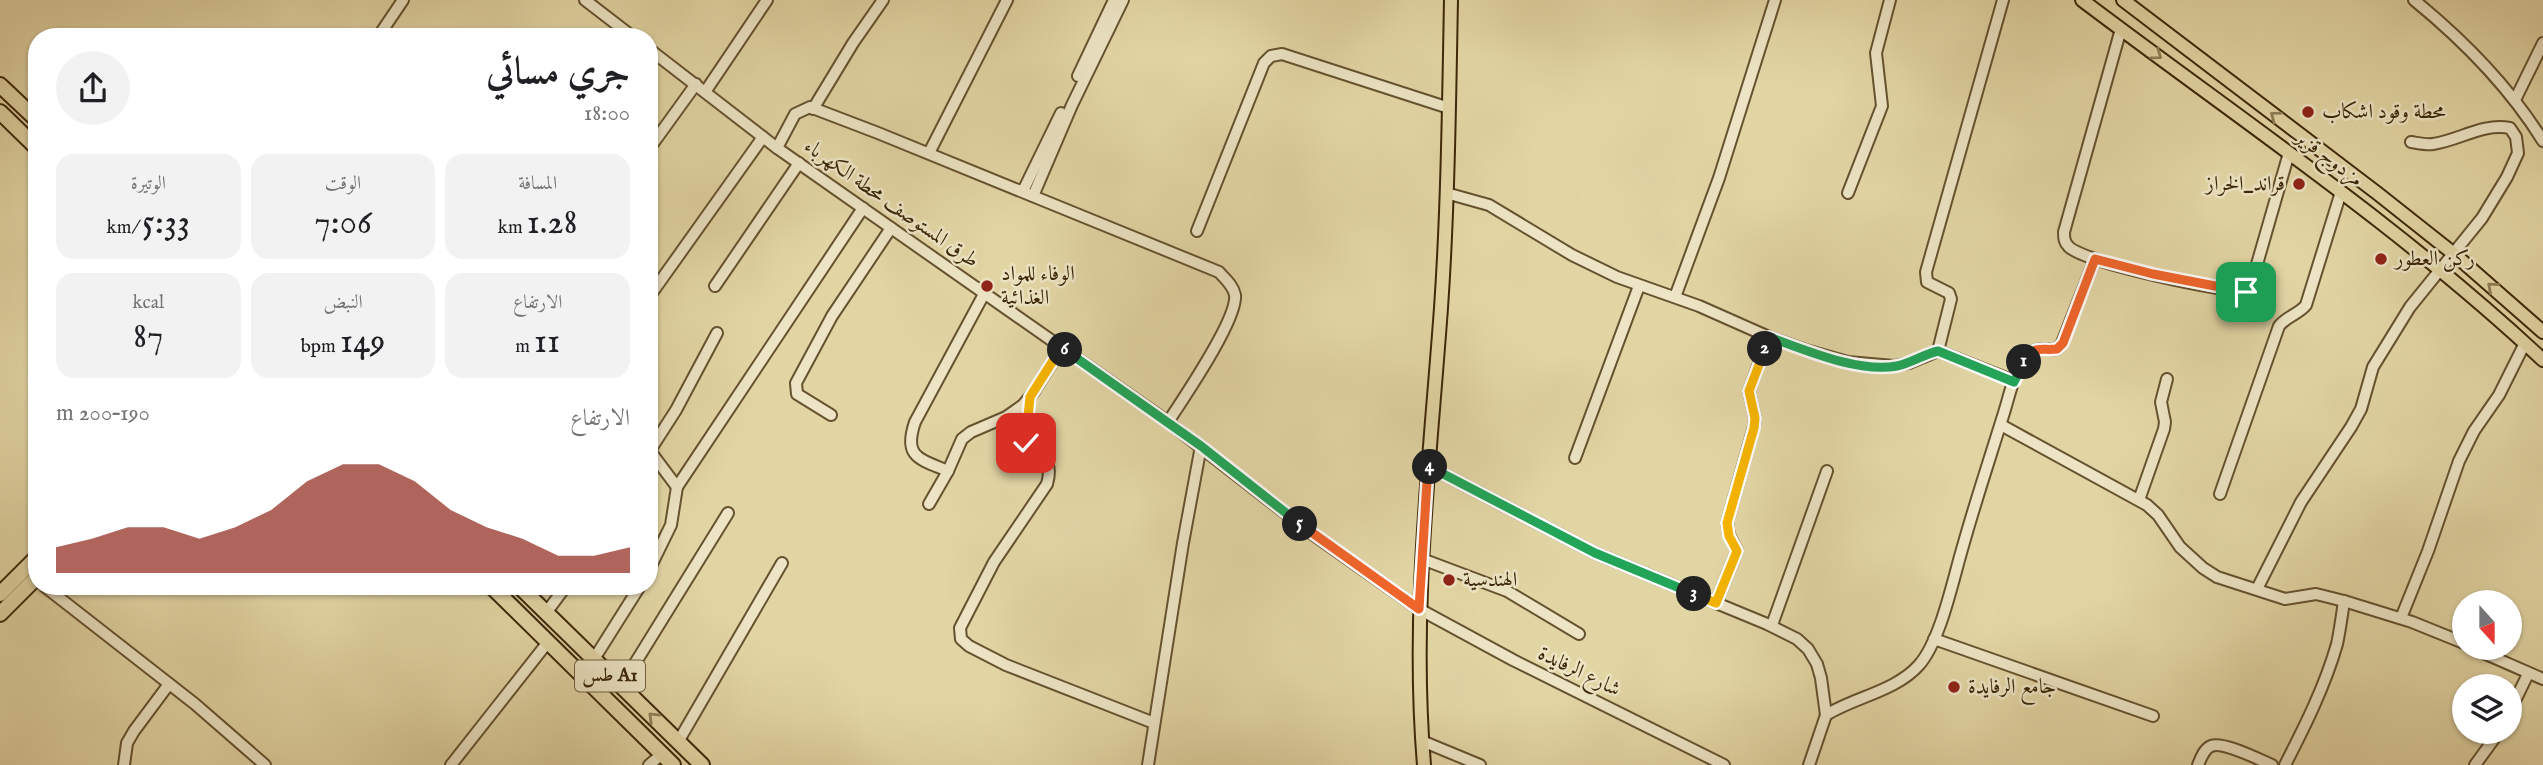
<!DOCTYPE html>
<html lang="ar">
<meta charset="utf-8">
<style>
body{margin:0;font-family:"IM FELL English",Amiri,serif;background:#f2f2f2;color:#202124;direction:rtl;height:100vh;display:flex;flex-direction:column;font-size:26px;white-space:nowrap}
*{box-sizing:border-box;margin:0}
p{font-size:23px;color:#757577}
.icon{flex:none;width:38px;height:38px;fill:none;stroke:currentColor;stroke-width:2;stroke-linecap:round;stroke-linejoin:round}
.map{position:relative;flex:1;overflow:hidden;direction:ltr}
.details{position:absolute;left:28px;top:28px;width:630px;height:567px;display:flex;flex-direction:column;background:#fff;border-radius:28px;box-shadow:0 2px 5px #0004;direction:rtl}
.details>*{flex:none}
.needle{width:46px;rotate:159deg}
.buttons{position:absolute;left:2452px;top:590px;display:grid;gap:14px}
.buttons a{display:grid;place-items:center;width:70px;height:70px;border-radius:50%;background:#fff;box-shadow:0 2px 5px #0004;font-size:35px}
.pin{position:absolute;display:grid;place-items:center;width:60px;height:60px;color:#fff;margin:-30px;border-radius:14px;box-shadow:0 4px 10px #0006}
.km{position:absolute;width:35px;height:35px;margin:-18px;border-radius:50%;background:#222;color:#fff;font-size:19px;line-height:35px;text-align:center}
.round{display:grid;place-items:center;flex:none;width:74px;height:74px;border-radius:37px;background:#f2f2f2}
.head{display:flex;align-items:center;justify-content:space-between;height:119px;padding:0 28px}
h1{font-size:38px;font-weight:600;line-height:52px}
.figures{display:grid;grid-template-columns:repeat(3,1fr);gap:10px;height:119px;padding:7px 28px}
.figures div{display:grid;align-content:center;border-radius:18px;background:#f2f2f2;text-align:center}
.figures b{font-size:35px;font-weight:600}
.figures small{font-size:19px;font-weight:400}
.figures p{font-size:19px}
.chart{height:196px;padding:14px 28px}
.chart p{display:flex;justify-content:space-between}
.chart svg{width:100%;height:126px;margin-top:7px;fill:#8f2418;opacity:.7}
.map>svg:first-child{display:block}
</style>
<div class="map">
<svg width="2543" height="765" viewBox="0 0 2543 765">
<rect width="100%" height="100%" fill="#e2d5a4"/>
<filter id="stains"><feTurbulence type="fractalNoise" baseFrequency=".00286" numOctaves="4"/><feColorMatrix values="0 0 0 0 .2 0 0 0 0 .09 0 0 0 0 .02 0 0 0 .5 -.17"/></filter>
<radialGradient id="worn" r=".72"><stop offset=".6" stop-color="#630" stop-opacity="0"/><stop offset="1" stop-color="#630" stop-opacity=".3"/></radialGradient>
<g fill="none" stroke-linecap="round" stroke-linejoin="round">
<!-- minor casing -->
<g stroke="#66522f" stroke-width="14">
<g id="minor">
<polyline points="585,0 633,37"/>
<path d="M 2414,0 C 2463,40 2510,88 2543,141"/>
<path d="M 2121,29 L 2064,232 C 2064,238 2064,242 2069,247 C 2086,263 2222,292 2249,292 L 2289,153"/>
<polyline points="378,37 403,0"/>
<polyline points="649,49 777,148 1168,422 1311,533 1419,609 1513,660 1724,765"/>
<polyline points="1078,76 1114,0"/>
<polyline points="705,92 767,0"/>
<polyline points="2515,100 2543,43"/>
<polyline points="813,109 853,43 883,0"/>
<path d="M 777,148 L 795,114 L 810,107 L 878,133 L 1219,272 C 1225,279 1233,285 1235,295 C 1238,319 1183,399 1168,422"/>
<polyline points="649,149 696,84"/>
<polyline points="929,153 1007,0"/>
<polyline points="1023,191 1061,113"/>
<polyline points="1446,193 1489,205 1572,255 1617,277 1699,306 1769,337 1809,351 1848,362 1894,366 1909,363 1938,351 2014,381"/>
<polyline points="1848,193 1882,106 1876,53 1890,0"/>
<polyline points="1033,196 1072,105 1123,0"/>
<polyline points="1197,231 1264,63 1271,56 1282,54 1449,108"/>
<polyline points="715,286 799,163"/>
<polyline points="649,297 763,137"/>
<polyline points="1675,297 1719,178 1775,0"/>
<polyline points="1938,351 1951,299 1949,293 1927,282 1926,272 2003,0"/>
<path d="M 1030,397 L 1022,435 C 1031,456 1056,452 1047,484 L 994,562 L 960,628 L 961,639 L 969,646 L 1006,665 L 1154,723"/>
<polyline points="831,415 797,394 796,383 832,316 891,228"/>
<polyline points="2001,425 2147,505 2158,515 2180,547 2203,568 2217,577 2285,599 2316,594 2344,601 2412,622 2464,643"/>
<polyline points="650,451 677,487"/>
<polyline points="649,452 676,410 717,333"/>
<polyline points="1575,458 1639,286"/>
<polyline points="1428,466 1595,553 1767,624 1797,639 1808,649 1817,664 1821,678 1826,715"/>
<path d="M 948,471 C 919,459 903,457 915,422 L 984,294"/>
<path d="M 2220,494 L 2279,326 C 2287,316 2299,314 2306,305 L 2341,192"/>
<polyline points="2139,500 2164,429 2165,422 2161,402 2167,379"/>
<polyline points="929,504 948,471 962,439 971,432 1006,417 1023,405 1033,393 1061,348"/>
<polyline points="1422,559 1507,591 1579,634"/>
<polyline points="649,570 671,525 677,487 863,208"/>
<polyline points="44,586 195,704 265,765"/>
<path d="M 2257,589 L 2301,502 L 2351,427 L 2361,409 L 2373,367 L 2410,307 L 2482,218 L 2507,177 L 2518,153 L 2516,137 L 2510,128 C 2482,123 2460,140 2433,144 C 2426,145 2418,143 2411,142"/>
<polyline points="1716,603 1737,551 1729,535 1727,523 1754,427 1755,418 1749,391 1769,337"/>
<polyline points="546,613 566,586"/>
<polyline points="2401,618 2428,551 2459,461 2474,431 2499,395 2525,343"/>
<polyline points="1772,625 1827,471"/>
<polyline points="1934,639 2153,716"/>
<polyline points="2472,648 2543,679"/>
<polyline points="594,659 640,586"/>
<polyline points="621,686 728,513"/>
<polyline points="2510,711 2528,674"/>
<polyline points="1422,741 1480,765"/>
<polyline points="678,742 782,563"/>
<polyline points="124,765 127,743 134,731 169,684"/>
<polyline points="451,765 548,642"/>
<polyline points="649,765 662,754"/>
<polyline points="1148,765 1183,543 1201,446"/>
<path d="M 1809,765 L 1826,715 C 1855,697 1896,691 1919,665 C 1941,640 1953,579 1963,546 C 1975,503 1989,461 2002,419 C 2009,399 2013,371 2028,355 C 2036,346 2047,350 2057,349 L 2062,343 L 2095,259"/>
<path d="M 2198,765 C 2201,758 2204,749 2211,746 C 2223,741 2260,760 2272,765"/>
<path d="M 2285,765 C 2305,726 2325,686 2337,644 C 2340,630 2342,615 2344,601"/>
<polyline points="2475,765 2499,732"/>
</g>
</g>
<!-- major casing -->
<g stroke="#3c2708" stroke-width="16">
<g id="major">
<path d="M 2082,0 C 2238,118 2401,227 2543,360"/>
<polyline points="2123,0 2377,193 2454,254 2543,332"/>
<path d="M 1424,765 C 1411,612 1430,461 1441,308 C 1448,206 1449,103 1451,0"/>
</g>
</g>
<!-- highway casing -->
<g stroke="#3c2708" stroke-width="18">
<g id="highway">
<polyline points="0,85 37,120"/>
<polyline points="0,112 37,148"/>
<polyline points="491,586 673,765"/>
<polyline points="519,586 702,765"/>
<polyline points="0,594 37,557"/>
<polyline points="0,614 37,577"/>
</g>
</g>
<!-- minor -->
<use href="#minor" stroke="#ece4c4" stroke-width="10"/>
<!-- major -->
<use href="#major" stroke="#e2d5a4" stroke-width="12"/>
<!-- highway -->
<use href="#highway" stroke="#e2d5a4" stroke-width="14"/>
</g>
<!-- one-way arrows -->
<defs><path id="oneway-chevron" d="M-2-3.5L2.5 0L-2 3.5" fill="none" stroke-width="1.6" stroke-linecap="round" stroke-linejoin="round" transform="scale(1.75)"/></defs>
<g stroke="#8f7e56">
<use href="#oneway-chevron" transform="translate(2157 55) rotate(36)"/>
<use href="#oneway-chevron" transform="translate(2275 116) rotate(-143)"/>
<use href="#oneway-chevron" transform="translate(2492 287) rotate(-139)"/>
<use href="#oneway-chevron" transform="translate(653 717) rotate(-136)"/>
</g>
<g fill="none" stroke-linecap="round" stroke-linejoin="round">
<!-- split-1 casing -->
<g stroke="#fff" stroke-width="14">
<path id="split-1" d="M 2024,362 C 2034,344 2041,351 2057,349 L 2063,343 L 2095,259 L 2153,274 L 2246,292"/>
</g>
<!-- split-2 casing -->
<g stroke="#fff" stroke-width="14">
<path id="split-2" d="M 1765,349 L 1769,337 C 1805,350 1858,373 1897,366 C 1912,363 1924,354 1938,351 L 2014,382 L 2024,362"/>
</g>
<!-- split-3 casing -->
<g stroke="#fff" stroke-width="14">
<polyline id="split-3" points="1694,594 1716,603 1737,551 1729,536 1727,523 1754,428 1755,418 1749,391 1765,349"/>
</g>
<!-- split-4 casing -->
<g stroke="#fff" stroke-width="14">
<polyline id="split-4" points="1430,467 1595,553 1694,594"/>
</g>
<!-- split-5 casing -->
<g stroke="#fff" stroke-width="14">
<polyline id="split-5" points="1300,524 1419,609 1428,466 1430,467"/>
</g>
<!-- split-6 casing -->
<g stroke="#fff" stroke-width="14">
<polyline id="split-6" points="1065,350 1201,446 1300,524"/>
</g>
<!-- split-7 casing -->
<g stroke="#fff" stroke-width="14">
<polyline id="split-7" points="1026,443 1022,435 1022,429 1028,416 1030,397 1061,348 1065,350"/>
</g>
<!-- split-1 -->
<use href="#split-1" stroke="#f0652b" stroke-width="9"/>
<!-- split-2 -->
<use href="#split-2" stroke="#22a559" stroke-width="9"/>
<!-- split-3 -->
<use href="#split-3" stroke="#f5b400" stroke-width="9"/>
<!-- split-4 -->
<use href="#split-4" stroke="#22a559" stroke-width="9"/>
<!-- split-5 -->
<use href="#split-5" stroke="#f0652b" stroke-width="9"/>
<!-- split-6 -->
<use href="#split-6" stroke="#22a559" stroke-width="9"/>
<!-- split-7 -->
<use href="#split-7" stroke="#f5b400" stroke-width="9"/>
</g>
<!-- markers -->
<g fill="#8f2418" stroke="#ece4c4" stroke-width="2.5">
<circle cx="2308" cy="112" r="7"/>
<circle cx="2299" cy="184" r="7"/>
<circle cx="2381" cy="259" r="7"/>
<circle cx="987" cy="286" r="7"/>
<circle cx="1449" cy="580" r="7"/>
<circle cx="1954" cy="687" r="7"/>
</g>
<g text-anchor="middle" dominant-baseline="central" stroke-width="5" stroke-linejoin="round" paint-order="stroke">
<!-- shield labels -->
<rect fill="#ece4c4" stroke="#716040" stroke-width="2" x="575" y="660.5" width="70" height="31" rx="5"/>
<g font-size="19" font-weight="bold" fill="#3c2708">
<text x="610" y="676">طس A1</text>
</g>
<!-- poi labels -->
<g font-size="21" fill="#3c2708" stroke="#ece4c4" text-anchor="start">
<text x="2322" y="112">محطة وقود اشكاب</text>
<text x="2285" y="184" text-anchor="end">قراند_الخراز</text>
<text x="2395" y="259">ركن العطور</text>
<text x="1001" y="274">الوفاء للمواد<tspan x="1001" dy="24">الغذائية</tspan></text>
<text x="1463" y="580">الهندسية</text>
<text x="1968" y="687">جامع الرفايدة</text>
</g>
<!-- street labels -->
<g font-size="21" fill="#3c2708" stroke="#ece4c4">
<text transform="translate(2329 159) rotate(37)">مزدوج قزير</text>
<text transform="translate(891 204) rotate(35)">طرق المستوصف محطة الكهرباء</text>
<text transform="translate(1579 672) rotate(26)">شارع الرفايدة</text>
</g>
</g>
<rect width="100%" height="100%" filter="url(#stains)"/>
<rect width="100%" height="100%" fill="url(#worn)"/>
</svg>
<div class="buttons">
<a><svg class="needle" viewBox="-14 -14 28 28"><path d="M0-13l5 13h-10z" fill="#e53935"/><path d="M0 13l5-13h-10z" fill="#757577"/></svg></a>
<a><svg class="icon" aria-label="layers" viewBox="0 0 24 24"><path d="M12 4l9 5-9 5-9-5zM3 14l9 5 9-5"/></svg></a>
</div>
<div class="pin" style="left:2246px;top:292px;background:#1e9e55"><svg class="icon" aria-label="arrive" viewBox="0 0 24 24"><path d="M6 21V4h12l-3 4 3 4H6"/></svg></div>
<div class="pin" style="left:1026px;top:443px;background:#d93025"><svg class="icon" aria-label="check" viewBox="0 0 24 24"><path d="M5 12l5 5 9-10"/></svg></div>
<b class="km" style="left:2024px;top:362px">1</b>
<b class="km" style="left:1765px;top:349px">2</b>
<b class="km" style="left:1694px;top:594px">3</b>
<b class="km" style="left:1430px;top:467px">4</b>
<b class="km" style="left:1300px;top:524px">5</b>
<b class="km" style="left:1065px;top:350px">6</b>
<section class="details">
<div class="head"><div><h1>جري مسائي</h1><p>18:00</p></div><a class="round"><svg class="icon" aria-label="share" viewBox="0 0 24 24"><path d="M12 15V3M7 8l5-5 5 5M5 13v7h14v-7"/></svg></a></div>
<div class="figures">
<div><p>المسافة</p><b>1.28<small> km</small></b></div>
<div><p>الوقت</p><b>7:06</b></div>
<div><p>الوتيرة</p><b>5:33<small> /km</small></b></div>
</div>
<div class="figures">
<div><p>الارتفاع</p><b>11<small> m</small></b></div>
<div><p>النبض</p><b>149<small> bpm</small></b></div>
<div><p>kcal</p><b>87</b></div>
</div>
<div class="chart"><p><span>الارتفاع</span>190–200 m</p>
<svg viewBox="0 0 160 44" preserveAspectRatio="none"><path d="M0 44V35L10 32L20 28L30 28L40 32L50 28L60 22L70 12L80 6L90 6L100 12L110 22L120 28L130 32L140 38L150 38L160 35V44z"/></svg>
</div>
</section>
</div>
